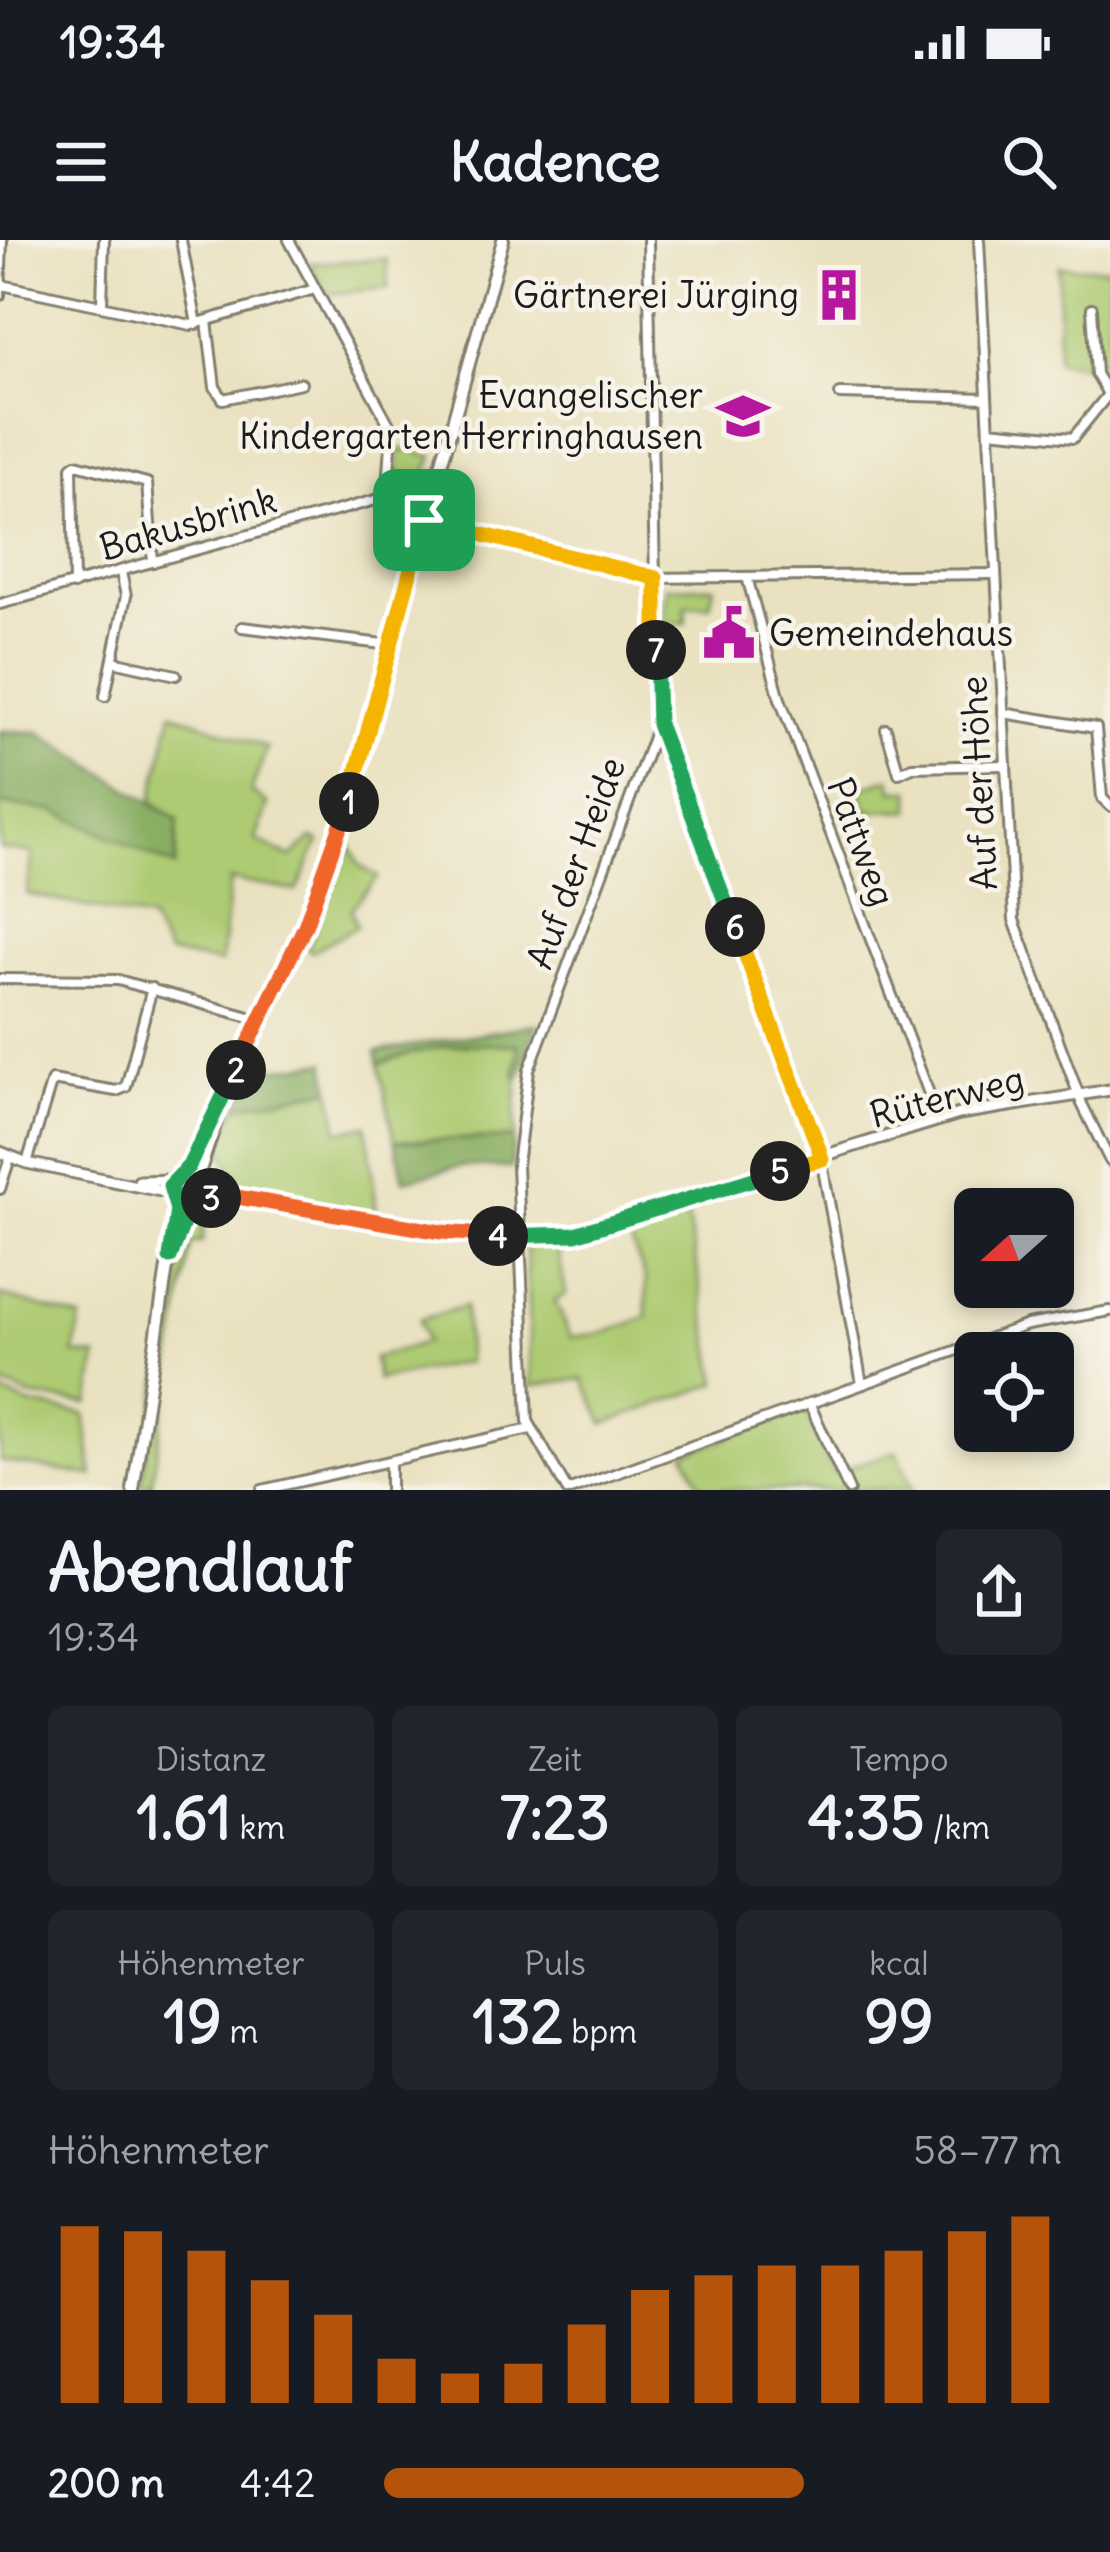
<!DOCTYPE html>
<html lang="de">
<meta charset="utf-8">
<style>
body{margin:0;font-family:Delius,sans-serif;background:#20242c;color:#f1f3f6;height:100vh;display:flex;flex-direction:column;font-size:45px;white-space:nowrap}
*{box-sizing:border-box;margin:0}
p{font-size:39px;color:#9ea1a6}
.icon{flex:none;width:66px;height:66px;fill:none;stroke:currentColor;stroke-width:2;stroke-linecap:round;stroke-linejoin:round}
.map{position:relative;height:1250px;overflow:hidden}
.details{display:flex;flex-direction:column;background:#171b24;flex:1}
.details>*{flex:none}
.needle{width:78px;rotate:249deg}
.tools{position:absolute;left:954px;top:948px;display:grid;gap:24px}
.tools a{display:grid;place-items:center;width:120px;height:120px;border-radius:18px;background:#171b24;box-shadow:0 6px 18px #0003;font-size:60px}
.pin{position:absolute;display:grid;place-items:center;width:102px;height:102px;color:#fff;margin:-51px;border-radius:24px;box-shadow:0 6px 18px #0006}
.km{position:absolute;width:60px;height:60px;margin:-30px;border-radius:50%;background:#222;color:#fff;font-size:33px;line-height:60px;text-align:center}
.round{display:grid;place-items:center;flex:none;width:126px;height:126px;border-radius:18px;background:#20242c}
.head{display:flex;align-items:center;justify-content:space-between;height:204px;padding:0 48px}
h1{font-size:66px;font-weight:700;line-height:90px}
.stats{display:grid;grid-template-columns:repeat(3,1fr);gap:18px;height:204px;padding:12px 48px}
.stats div{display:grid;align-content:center;border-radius:18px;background:#20242c;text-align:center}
.stats b{font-size:60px;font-weight:700}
.stats small{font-size:33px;font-weight:400}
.stats p{font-size:33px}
.chart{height:336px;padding:24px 48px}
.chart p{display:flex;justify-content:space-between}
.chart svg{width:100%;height:216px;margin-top:12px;stroke:#b45309;stroke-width:6}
ul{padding:0 48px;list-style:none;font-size:39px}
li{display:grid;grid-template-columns:192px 144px 1fr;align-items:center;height:90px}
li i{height:30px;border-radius:15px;background:#b45309}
.status{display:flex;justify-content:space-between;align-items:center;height:84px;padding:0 60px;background:#171b24;direction:ltr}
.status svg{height:33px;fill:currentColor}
header{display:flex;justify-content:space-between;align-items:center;height:156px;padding:0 48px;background:#171b24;font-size:54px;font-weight:700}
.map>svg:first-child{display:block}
</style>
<div class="status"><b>19:34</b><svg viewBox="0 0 49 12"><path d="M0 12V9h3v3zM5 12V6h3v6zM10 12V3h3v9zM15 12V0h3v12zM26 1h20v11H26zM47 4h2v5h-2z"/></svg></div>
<header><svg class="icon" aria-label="menu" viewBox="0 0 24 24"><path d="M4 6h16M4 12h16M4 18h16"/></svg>Kadence<svg class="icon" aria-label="search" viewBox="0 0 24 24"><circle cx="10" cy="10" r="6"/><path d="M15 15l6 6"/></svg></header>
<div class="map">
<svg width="1110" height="1250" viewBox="0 0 1110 1250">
<rect width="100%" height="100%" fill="#f7f3e8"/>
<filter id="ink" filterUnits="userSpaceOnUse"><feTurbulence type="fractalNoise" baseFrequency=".00833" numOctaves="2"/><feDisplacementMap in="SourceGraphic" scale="24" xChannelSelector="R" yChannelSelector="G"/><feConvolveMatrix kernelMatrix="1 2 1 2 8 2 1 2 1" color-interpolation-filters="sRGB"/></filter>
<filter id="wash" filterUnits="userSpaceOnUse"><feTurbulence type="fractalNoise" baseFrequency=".004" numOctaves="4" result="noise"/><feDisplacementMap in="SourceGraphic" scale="48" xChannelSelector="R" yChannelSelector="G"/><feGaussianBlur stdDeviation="2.7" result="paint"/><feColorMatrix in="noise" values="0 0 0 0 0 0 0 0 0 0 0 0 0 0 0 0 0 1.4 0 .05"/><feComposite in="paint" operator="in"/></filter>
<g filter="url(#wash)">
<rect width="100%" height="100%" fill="#e9e1bf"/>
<!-- green -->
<g fill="#adcb72" stroke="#647447" stroke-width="3">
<polygon points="387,19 388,48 327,54 310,23"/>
<polygon points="1059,26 1110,28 1110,140 1093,126 1057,121"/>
<path d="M 400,209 L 433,216 L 413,264 C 391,254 398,229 400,209 Z"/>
<polygon points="714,346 710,365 686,366 686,383 664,383 666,347"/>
<polygon points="172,472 267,508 251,552 268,564 256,600 291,617 312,598 319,601 297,651 230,640 221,723 168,714 150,680 27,654 33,613 0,609 0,564 55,571 174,626 178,580 152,561"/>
<polygon points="891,538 893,550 911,550 911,570 868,571 859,548"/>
<polygon points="351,606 360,626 378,637 351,669 357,686 311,712 307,708"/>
<polygon points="469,802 520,805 514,898 395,901 379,824 421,808"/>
<polygon points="331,849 339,891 367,885 377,973 242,949 220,906 238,866"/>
<polygon points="216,965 232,965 205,973 202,1002 191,1004 151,1246 141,1244 188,982"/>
<polygon points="686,968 718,1143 604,1184 583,1139 531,1146 526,1010 531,1004 557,1006 566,1054 555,1061 571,1097 605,1093 647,1077 646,1039 626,988"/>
<polygon points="0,1055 81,1079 74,1114 97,1117 89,1164 30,1156 0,1143"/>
<polygon points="465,1066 467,1122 377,1140 374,1118 426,1102 419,1080"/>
<polygon points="0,1152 31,1165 85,1174 93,1236 0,1221"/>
<polygon points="805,1170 833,1233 897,1211 913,1250 703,1250 685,1213"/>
</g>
<!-- forest -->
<g fill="#8aaf64" stroke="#536640" stroke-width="3">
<polygon points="0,491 39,492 178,580 175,627 55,571 0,564"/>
<path d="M 537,784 L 520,836 L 515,835 L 519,805 C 468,802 428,805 379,824 L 376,812 Z"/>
<polygon points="326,822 331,849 238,866 254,831"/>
<polygon points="514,898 511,928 462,926 404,940 395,901"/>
</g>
</g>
<g filter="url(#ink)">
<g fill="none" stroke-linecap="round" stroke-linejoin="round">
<!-- minor casing -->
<g stroke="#827e6e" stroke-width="14">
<g id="minor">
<polyline points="181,0 197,84"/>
<polyline points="289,0 392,190 388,247 394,263 407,275 648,338 995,334"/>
<polyline points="979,0 1014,680 1082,864 1110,921"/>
<polyline points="2,45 191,85 315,49"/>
<polyline points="0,55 2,0"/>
<polyline points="102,65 104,0"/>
<polyline points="1092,68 1096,134 1108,154"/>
<polyline points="207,81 215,147 223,159 301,143"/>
<polyline points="840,154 987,158"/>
<polyline points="989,190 1073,198 1110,152"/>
<polyline points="747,337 780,459 939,880"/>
<polyline points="74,345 72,227 76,224 147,243 153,322"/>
<polyline points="0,364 390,256"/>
<polyline points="242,387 391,405"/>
<polyline points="113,421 176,435"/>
<polyline points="105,456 126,356 121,332"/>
<polyline points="1003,473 1096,488 1102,558 1110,566"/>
<polyline points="658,486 820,912 862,1144"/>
<polyline points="886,489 899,533 912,527 1005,525"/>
<polyline points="0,739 118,740 260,780"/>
<polyline points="27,923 52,840 116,851 126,847 152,748"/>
<polyline points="0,949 10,918"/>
<polyline points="809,1163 849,1250"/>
<polyline points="390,1223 390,1250"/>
<polyline points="262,1250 530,1189"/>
<polyline points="567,1250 528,1181 517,925 529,830 658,484 648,0"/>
<polyline points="570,1250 1027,1085 1110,1071"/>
</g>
</g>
<!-- tertiary casing -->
<g stroke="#827e6e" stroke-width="15">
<g id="tertiary">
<polyline points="0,912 27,923 170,953"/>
<polyline points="139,941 173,940"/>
<polyline points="204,945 237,957 441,993 560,997 959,874 1110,850"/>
<polyline points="202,957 237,957"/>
</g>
</g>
<!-- secondary casing -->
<g stroke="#827e6e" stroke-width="16">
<g id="secondary">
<polyline points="185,932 218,862"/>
<circle cx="187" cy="949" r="17"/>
<polyline points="198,936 227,849 305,686 341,589 503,0"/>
<polyline points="175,1009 190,966"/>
<polyline points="133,1250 177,962"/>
</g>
</g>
<!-- minor -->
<use href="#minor" stroke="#fff" stroke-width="8"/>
<!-- tertiary -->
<use href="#tertiary" stroke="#fff" stroke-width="9"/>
<!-- secondary -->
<use href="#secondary" stroke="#fff" stroke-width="10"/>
</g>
</g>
<g fill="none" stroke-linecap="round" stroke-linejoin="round" filter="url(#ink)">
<!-- split-1 casing -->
<g stroke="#fff" stroke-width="24">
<polyline id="split-1" points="349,562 424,280"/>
</g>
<!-- split-2 casing -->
<g stroke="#fff" stroke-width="24">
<polyline id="split-2" points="236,830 305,686 349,562"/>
</g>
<!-- split-3 casing -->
<g stroke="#fff" stroke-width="24">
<polyline id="split-3" points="211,958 190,965 170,1017 177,970 170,946 189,926 236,830"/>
</g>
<!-- split-4 casing -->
<g stroke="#fff" stroke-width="24">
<polyline id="split-4" points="211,958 237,957 441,992 498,996"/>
</g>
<!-- split-5 casing -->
<g stroke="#fff" stroke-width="24">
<polyline id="split-5" points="498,996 575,994 780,931"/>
</g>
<!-- split-6 casing -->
<g stroke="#fff" stroke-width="24">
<polyline id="split-6" points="735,687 820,912 822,919 780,931"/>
</g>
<!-- split-7 casing -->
<g stroke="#fff" stroke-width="24">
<polyline id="split-7" points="656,410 658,484 735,687"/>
</g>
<!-- split-8 casing -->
<g stroke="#fff" stroke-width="24">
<polyline id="split-8" points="424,280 656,338 656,410"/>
</g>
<!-- split-1 -->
<use href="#split-1" stroke="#f5b400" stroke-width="15"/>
<!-- split-2 -->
<use href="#split-2" stroke="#f0652b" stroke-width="15"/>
<!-- split-3 -->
<use href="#split-3" stroke="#22a559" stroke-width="15"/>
<!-- split-4 -->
<use href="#split-4" stroke="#f0652b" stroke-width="15"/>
<!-- split-5 -->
<use href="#split-5" stroke="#22a559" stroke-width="15"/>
<!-- split-6 -->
<use href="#split-6" stroke="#f5b400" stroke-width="15"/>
<!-- split-7 -->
<use href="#split-7" stroke="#22a559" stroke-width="15"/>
<!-- split-8 -->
<use href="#split-8" stroke="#f5b400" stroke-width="15"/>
</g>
<!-- icons -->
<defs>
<g id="building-bare" transform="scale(4.14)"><path d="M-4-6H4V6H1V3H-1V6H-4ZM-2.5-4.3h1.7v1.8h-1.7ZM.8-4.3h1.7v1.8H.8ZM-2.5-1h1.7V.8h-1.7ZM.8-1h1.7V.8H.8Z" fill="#b5179e" stroke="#f7f3e8" stroke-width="2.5" paint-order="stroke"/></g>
<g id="school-bare" transform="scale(4.14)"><path d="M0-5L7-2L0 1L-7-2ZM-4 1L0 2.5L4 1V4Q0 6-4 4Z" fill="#b5179e" stroke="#f7f3e8" stroke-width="2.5" paint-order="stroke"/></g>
<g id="civic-bare" transform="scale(4.14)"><path d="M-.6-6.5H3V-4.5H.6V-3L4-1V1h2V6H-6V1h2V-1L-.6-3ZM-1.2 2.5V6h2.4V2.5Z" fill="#b5179e" stroke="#f7f3e8" stroke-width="2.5" paint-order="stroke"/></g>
</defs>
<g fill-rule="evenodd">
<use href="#building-bare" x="839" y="55"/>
<use href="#school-bare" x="743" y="176"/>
<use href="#civic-bare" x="729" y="393"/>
</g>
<g text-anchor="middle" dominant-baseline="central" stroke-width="9" stroke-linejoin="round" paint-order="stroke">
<!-- poi labels -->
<g font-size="36" fill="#1c1c1c" stroke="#f7f3e8" text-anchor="end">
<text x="799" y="55">Gärtnerei Jürging</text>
<text x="703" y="155">Evangelischer<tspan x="703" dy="41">Kindergarten Herringhausen</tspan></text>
<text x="769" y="393" text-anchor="start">Gemeindehaus</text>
</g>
<!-- street labels -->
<g font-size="36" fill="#1c1c1c" stroke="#f7f3e8">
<text transform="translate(188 284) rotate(-16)">Bakusbrink</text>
<text transform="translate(979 543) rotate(-93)">Auf der Höhe</text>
<text transform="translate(861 602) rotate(70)">Pattweg</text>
<text transform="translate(576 623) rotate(-70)">Auf der Heide</text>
<text transform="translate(947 857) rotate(-14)">Rüterweg</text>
</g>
</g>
</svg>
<div class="tools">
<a><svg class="needle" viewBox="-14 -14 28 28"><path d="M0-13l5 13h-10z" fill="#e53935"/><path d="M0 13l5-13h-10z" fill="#9ea1a6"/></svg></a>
<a><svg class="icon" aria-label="locate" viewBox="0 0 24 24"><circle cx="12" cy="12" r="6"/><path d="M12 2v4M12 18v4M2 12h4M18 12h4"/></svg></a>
</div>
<div class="pin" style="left:424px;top:280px;background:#1e9e55"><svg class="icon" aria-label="arrive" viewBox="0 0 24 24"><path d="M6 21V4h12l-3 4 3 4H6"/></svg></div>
<b class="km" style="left:349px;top:562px">1</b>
<b class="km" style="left:236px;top:830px">2</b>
<b class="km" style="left:211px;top:958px">3</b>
<b class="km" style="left:498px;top:996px">4</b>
<b class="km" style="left:780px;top:931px">5</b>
<b class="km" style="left:735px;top:687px">6</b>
<b class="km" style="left:656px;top:410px">7</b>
</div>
<section class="details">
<div class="head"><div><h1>Abendlauf</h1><p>19:34</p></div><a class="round"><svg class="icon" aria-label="share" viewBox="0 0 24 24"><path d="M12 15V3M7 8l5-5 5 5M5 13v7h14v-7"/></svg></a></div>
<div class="stats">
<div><p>Distanz</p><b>1.61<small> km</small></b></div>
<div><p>Zeit</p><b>7:23</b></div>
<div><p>Tempo</p><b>4:35<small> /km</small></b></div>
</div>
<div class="stats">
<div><p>Höhenmeter</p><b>19<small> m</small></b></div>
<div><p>Puls</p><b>132<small> bpm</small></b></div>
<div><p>kcal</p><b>99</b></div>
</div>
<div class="chart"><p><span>Höhenmeter</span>58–77 m</p>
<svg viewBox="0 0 160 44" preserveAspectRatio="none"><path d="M5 44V8M15 44V9M25 44V13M35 44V19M45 44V26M55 44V35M65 44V38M75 44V36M85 44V28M95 44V21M105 44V18M115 44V16M125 44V16M135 44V13M145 44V9M155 44V6"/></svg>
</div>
<ul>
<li><b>200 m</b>4:42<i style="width:62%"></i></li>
</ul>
</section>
